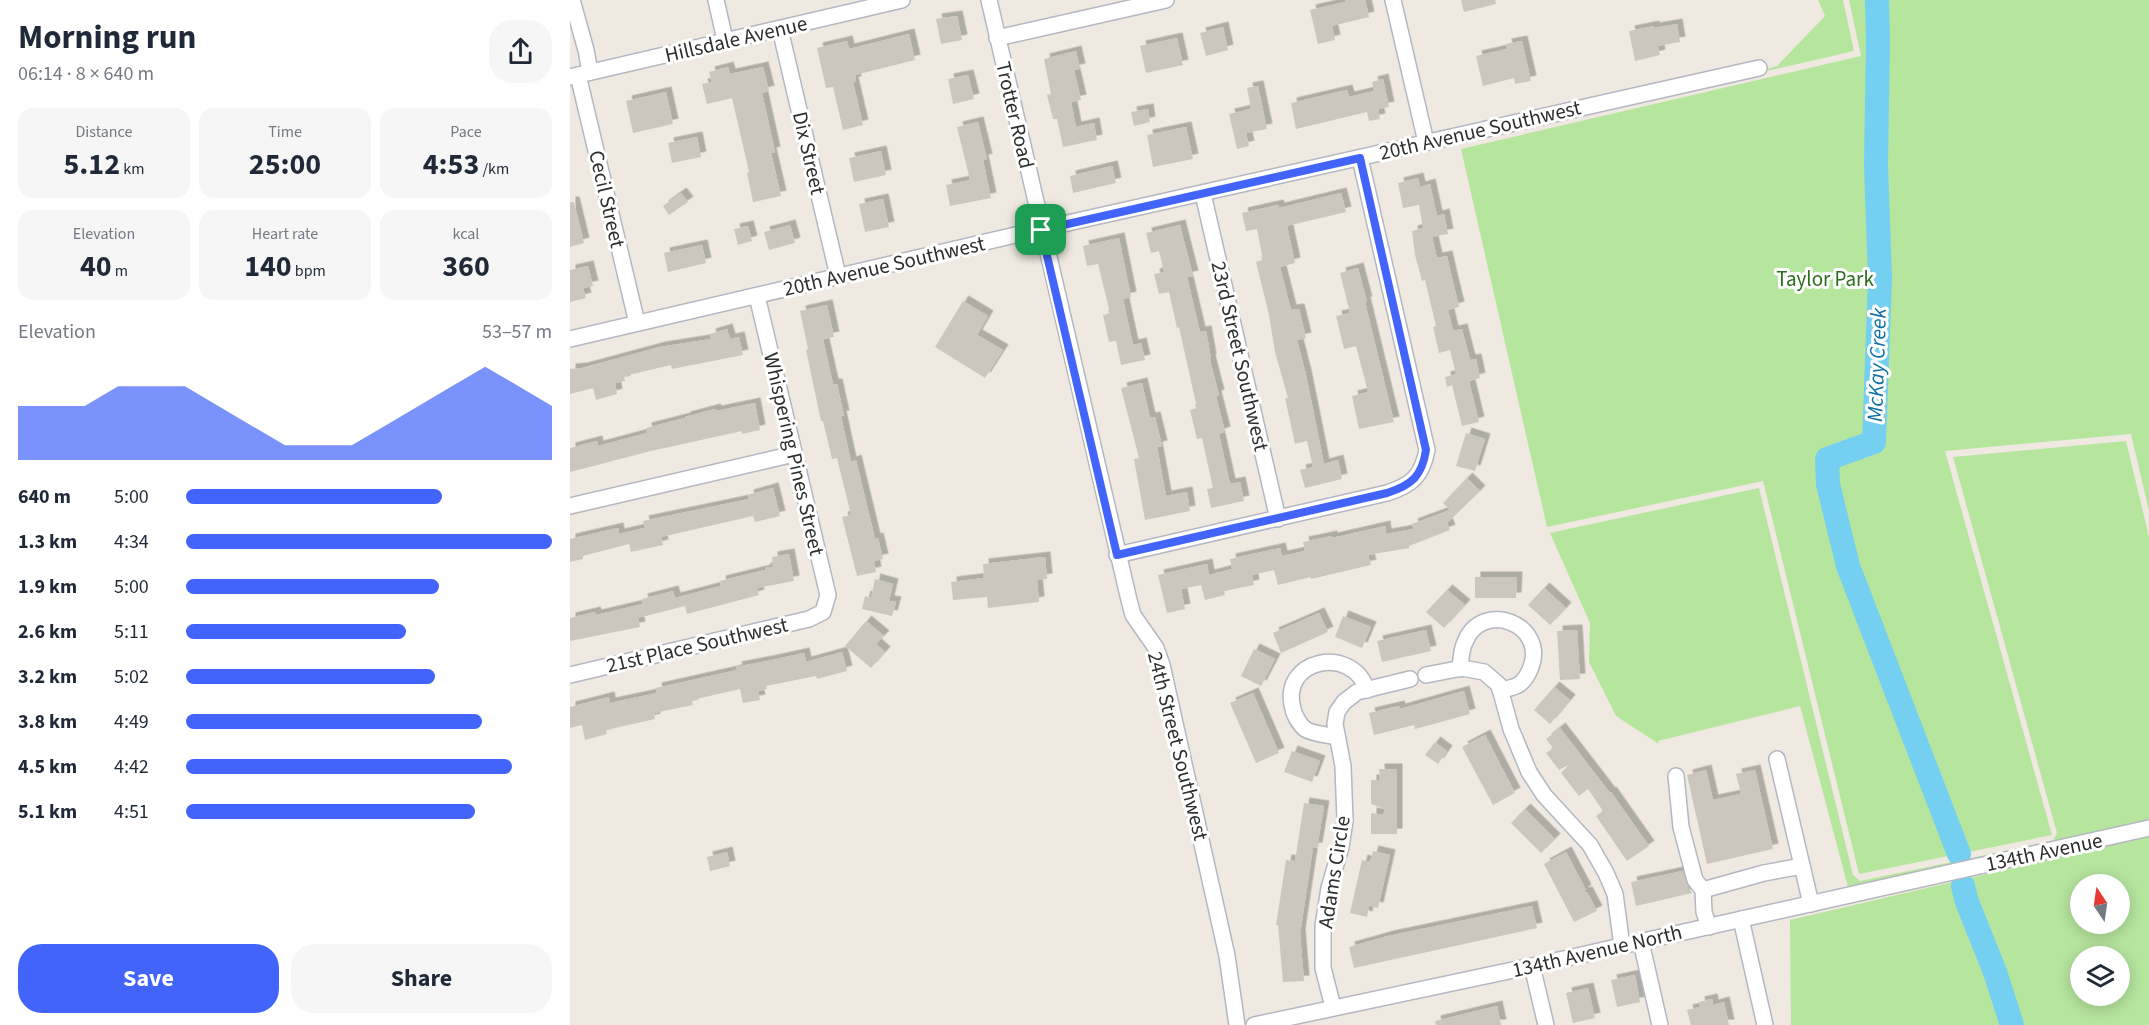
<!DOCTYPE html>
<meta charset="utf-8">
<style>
body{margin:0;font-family:"Source Sans 3",sans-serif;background:#f6f6f7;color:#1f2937;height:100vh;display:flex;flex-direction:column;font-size:22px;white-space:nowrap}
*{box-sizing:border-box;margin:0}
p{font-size:20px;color:#747a83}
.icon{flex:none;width:33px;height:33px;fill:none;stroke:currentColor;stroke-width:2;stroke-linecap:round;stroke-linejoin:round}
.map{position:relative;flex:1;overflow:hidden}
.sheet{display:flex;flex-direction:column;background:#fff;width:570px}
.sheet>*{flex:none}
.needle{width:39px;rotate:347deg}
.buttons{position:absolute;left:1500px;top:874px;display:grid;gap:12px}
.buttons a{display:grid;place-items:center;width:60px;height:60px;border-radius:50%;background:#fff;box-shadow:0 3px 15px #0003;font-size:30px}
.pin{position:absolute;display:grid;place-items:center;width:51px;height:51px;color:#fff;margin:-26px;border-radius:12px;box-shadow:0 3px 9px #0006}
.round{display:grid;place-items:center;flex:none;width:63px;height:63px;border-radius:24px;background:#f6f6f7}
.summary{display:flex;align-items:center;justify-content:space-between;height:102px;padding:0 18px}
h1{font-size:33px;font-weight:700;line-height:45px}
.metrics{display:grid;grid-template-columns:repeat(3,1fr);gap:9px;height:102px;padding:6px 18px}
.metrics div{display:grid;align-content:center;border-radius:15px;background:#f6f6f7;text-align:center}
.metrics b{font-size:30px;font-weight:700}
.metrics small{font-size:16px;font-weight:400}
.metrics p{font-size:16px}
.chart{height:168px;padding:12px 18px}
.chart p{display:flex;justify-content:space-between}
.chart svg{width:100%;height:108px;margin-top:6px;fill:#4264fb;opacity:.7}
.cta{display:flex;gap:12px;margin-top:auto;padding:12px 18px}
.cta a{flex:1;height:69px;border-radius:24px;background:#4264fb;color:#fff;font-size:24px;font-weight:700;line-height:69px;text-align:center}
.cta a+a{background:#f6f6f7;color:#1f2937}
ul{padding:0 18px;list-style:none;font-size:20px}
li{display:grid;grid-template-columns:96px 72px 1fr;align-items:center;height:45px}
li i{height:15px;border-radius:8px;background:#4264fb}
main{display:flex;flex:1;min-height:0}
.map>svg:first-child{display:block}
</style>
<main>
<section class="sheet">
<div class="summary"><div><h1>Morning run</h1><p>06:14 · 8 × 640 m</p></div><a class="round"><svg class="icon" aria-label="share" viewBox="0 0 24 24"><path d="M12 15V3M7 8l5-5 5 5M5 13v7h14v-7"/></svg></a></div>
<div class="metrics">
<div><p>Distance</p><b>5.12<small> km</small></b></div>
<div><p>Time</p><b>25:00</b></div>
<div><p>Pace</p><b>4:53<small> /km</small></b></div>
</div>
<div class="metrics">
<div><p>Elevation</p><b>40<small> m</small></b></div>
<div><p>Heart rate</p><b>140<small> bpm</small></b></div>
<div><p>kcal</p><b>360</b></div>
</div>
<div class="chart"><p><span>Elevation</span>53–57 m</p>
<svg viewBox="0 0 160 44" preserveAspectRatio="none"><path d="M0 44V22L10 22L20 22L30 14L40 14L50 14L60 22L70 30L80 38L90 38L100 38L110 30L120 22L130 14L140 6L150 14L160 22V44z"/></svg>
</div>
<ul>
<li><b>640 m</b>5:00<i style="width:70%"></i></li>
<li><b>1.3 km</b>4:34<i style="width:100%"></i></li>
<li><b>1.9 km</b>5:00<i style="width:69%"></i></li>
<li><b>2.6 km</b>5:11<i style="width:60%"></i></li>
<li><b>3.2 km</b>5:02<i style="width:68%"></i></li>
<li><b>3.8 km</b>4:49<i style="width:81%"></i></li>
<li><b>4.5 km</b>4:42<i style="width:89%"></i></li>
<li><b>5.1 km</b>4:51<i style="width:79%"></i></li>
</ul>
<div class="cta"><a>Save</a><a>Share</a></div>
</section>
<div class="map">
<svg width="1579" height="1025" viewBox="0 0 1579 1025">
<defs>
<filter id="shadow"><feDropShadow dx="5.5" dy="-5.5" stdDeviation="0" flood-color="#0004"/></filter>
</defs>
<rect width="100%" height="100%" fill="#efe9e1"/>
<!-- green -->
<g fill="#b6e59e" fill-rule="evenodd">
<polygon points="1248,0 1273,0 1284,51 1197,71 1197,69 1207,66 1255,16"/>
<polygon points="1279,0 1579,0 1579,511 1561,434 1375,451 1482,835 1289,874 1193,481 977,527 891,149 1291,56"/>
<polygon points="1556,441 1579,537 1579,820 1278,887 1230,706 1088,741 1089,744 1046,716 1019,662 1020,623 980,533 1189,488 1283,875 1290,881 1483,841 1487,833 1383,457"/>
<path d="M 1579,836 L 1579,1025 L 1221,1025 L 1220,920 ZM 1510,885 L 1550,885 L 1550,924 L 1510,924 ZM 1510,957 L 1550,957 L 1550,996 L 1510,996 Z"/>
</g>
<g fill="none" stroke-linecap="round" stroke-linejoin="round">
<!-- river -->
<g stroke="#75cff0" stroke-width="24">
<polyline points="1307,0 1308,41 1306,165 1310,278 1304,442 1257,459 1258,484 1278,566 1389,854"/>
<polyline points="1393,886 1397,902 1425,972 1442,1025"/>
</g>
</g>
<!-- building -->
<g fill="#cbc7bf" filter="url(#shadow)">
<polygon points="775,0 795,0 799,17 762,26 765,40 748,44 740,10 775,2"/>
<polygon points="891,0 925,0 926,4 894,12"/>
<polygon points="387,16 392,40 371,44 366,19"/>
<polygon points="1107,24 1110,42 1088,46 1090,55 1065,61 1059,31 1084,26 1084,28"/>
<polygon points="653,27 658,50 636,56 630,33"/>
<polygon points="339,34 345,60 285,75 286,82 283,82 293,125 273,130 263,87 256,88 247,48 277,41 279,49"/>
<polygon points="607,38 613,65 576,73 570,46"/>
<polygon points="952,41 961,81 945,84 944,78 913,86 906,56 937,49 936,44"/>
<polygon points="506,51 510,69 504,70 511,100 501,102 506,127 524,123 527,140 493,147 487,119 483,119 477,95 481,94 474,59"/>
<polygon points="158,67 160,74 193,67 199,91 192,93 205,152 201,153 211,196 183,202 177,173 179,172 162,98 137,104 132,84 142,82 139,72"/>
<polygon points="398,75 404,99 383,104 378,79"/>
<polygon points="813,79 819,107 808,109 810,119 799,121 797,112 726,129 721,103 777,90 779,97 804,91 802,82"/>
<polygon points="688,86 697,129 676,133 679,146 667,149 659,114 681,109 677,88"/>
<polygon points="96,92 103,124 63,133 56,101"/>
<polygon points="578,109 580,122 564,126 561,112"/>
<polygon points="408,122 417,159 413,160 421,198 380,206 376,185 400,180 387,127"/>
<polygon points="616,127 623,159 583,167 577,135"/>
<polygon points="127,137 131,157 102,163 98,143"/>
<polygon points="311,151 316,175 284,182 279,158"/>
<polygon points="542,166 546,183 503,193 500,176"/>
<polygon points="848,178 850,187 860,184 867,216 874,214 878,234 862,237 867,258 877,256 881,274 889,307 878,310 883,331 892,329 900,360 906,359 910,378 899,381 909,422 892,426 882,385 877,387 875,377 886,374 880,350 869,353 863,327 866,326 855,280 852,281 845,255 842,231 853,228 849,205 833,208 828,183"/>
<polygon points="111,193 118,202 99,215 93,206"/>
<polygon points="771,193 776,212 717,226 725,263 710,267 721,310 729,309 736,338 727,340 736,375 754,464 768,460 772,479 735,488 730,470 743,467 737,441 725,444 715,398 718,398 705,352 699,315 686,262 693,260 687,229 676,231 672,213 708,205 709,208"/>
<polygon points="313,199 319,227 295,232 289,204"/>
<polygon points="0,202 4,202 14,243 0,247"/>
<polygon points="220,225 225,243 199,250 194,232"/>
<polygon points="610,225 623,276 617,277 630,332 636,331 641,359 640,360 649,395 646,396 655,432 649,434 660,484 670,482 674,501 641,508 637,489 643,488 632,438 627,439 620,410 627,408 609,327 607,328 599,292 589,294 584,274 594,272 589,251 581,253 576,233"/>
<polygon points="178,226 182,241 168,245 164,229"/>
<polygon points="549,238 561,297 553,299 563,345 571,343 575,360 551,365 546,341 539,342 533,315 540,313 528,264 517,266 513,246"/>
<polygon points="132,245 136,263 98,272 94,253"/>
<polygon points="18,266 23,286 13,288 16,298 0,302 0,270"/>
<polygon points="788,268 797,302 795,302 824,422 789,429 782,396 798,392 786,346 774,349 766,316 780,313 770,273"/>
<polygon points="393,301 418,316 407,335 433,350 415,378 365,347"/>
<polygon points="257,305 264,337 253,339 263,384 267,384 274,416 271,416 281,462 286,460 305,539 308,538 313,559 304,561 306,572 287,576 272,517 281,515 267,458 262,459 253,421 251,421 236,350 238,349 230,311"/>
<polygon points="157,329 160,339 169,337 173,355 102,369 101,365 54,376 55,381 45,383 47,394 26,400 23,388 0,394 0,369 12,368 90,347 141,339 140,334"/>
<polygon points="572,383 580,418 585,417 592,446 587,447 596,496 617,492 620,511 575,520 564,459 569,458 551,388"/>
<polygon points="185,403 190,430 172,434 172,431 81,451 0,472 0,448 27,441 28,446 77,433 76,428 115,418 115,417 145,409 146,411"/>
<polygon points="896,433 915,439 905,471 886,466"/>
<polygon points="897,478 910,491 877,523 880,530 839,546 839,548 798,555 801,565 741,579 741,577 708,585 704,570 682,575 684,585 654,591 655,595 635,600 631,585 611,589 615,609 597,613 588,575 637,564 639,575 662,569 660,559 710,548 712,556 735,551 733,542 762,536 762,538 815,526 816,534 844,529 842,524 880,510 873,503"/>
<polygon points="203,488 210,516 185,522 183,516 91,537 93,545 61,552 59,544 13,556 13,559 0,562 0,539 48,528 49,534 75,528 73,521 179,499 178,495"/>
<polygon points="219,554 224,581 187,588 189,595 117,614 115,606 68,618 70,627 0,641 0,618 25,612 26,615 73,604 72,599 103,591 105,598 151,586 150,581 195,570 195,568 203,567 202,557"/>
<polygon points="475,557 477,579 467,580 469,602 418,608 417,597 383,600 381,582 414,578 413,564"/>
<polygon points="905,577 947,577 946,598 905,598"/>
<polygon points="305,579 323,584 319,601 326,602 322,616 292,609 295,596 301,598"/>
<polygon points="974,588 996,608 980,625 958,605"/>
<polygon points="877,590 895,605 874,628 856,612"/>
<polygon points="749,613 758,632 711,653 703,633"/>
<polygon points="773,616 801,627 792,648 765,637"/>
<polygon points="296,621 314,636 306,644 315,652 301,668 275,646"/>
<polygon points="856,630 861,651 812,662 807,641"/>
<polygon points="1007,630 1010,679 990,680 987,631"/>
<polygon points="684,649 705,659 691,686 671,676"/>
<polygon points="272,652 277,671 247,679 246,676 196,686 197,689 188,691 190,700 173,703 170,689 122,700 123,705 84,713 85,719 36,730 37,734 15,740 12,725 0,728 0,707 39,697 40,703 87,693 86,688 167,670 166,667 202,660 234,653 236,662"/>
<polygon points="984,687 1000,700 980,724 964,710"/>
<polygon points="894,691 900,714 845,729 844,725 804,735 799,713 829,706 830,709"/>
<polygon points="683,693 709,753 686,763 660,703"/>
<polygon points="990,728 1040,793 1041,792 1079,846 1057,861 1026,816 1033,811 1018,789 1009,796 991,773 1000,764 989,770 976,753 983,748 976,739"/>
<polygon points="915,735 945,793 923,805 892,747"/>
<polygon points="865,742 877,751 868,764 855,755"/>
<polygon points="722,751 750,761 742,782 714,772"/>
<polygon points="809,769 827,769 827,834 801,834 801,813 813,815 815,809 801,804 801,780 810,780"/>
<polygon points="1136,770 1143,800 1171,794 1166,774 1185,770 1203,849 1137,864 1117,775"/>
<polygon points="734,803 754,806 747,848 743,848 730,934 734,981 713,982 708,925 706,925 716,860 725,861"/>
<polygon points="955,809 985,839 971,853 941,823"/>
<polygon points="803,851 820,855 808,908 799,906 797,917 780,913 792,860 800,862"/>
<polygon points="157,852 160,866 140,871 137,857"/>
<polygon points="996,852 1016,890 1012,893 1017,892 1027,911 1004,922 974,864"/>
<polygon points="1113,871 1116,883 1122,893 1066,906 1061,882"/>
<polygon points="962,906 967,928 784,968 779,947 818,936"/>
<polygon points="1065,975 1070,1002 1047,1007 1041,980"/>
<polygon points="1018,988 1025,1018 1003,1023 996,993"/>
<polygon points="1142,999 1143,1005 1154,1002 1159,1025 1121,1025 1117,1010 1130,1007 1129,1002"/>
<polygon points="927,1006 931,1025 866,1025 865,1021"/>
</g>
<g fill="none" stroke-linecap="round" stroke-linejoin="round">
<!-- minor casing -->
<g stroke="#b4b7c1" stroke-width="18">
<g id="minor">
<polyline points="2,0 16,50 20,72"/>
<polyline points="146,0 155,40"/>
<polyline points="419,0 559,600 563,615 586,648 592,665 657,956 667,1025"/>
<polyline points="823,0 856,142"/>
<polyline points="210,29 268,276"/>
<polyline points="427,38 596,0"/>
<polyline points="8,75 67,323"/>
<polyline points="0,77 332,0"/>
<polyline points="633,194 708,519"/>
<polyline points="0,339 471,229 1189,68"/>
<polyline points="0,506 224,454"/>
<path d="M 547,555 L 817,493 C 842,485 852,476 857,450 L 790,158"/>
<path d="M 890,669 C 891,660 891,650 895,642 C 912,599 977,624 961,667 C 959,673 954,682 948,685 C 943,688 935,689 930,690"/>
<polyline points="0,675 239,619 253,612 258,595 187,296"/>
<polyline points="856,675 892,668 914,672 929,685 941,729 959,772 974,795 1020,845 1036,873 1045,894 1052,946"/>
<path d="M 767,737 C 758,735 743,734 735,729 C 730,725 724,715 723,709 C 709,659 782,644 797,690"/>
<polyline points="1207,759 1241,904"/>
<polyline points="1106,776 1111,827 1125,880 1133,890 1134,912 1139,927"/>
<polyline points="1133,890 1194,873 1232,866"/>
<polyline points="1171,919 1195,1025"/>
<polyline points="1071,942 1090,1025"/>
<polyline points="962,966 976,1025"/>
<polyline points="763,1007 753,968 753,926 759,888 771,847 775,821 773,766 765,724 767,712 774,702 787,692 840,679"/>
<polyline points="684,1025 962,966 1579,828"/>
</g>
</g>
<!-- minor -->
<use href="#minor" stroke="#fff" stroke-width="15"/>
</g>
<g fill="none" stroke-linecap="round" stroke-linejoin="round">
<!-- route casing -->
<g stroke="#fff" stroke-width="12">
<path id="route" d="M 790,158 L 856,450 C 852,476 842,485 817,493 L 547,555 L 471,230 Z"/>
</g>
<!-- route -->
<use href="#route" stroke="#4264fb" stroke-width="8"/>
</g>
<g text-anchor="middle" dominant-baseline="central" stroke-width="6" stroke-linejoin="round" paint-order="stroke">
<!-- street labels -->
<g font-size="21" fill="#2e2e2e" stroke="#fff">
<text transform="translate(166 39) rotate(-13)">Hillsdale Avenue</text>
<text transform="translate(445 115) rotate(77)">Trotter Road</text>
<text transform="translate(910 130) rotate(-13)">20th Avenue Southwest</text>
<text transform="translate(239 153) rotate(77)">Dix Street</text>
<text transform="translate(37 199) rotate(77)">Cecil Street</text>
<text transform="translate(314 266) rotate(-13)">20th Avenue Southwest</text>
<text transform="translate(670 356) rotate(77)">23rd Street Southwest</text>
<text transform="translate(224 454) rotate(77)">Whispering Pines Street</text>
<text transform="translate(127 645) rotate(-13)">21st Place Southwest</text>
<text transform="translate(608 746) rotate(76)">24th Street Southwest</text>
<text transform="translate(1474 852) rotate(-12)">134th Avenue</text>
<text transform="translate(764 872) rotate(-81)">Adams Circle</text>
<text transform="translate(1027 951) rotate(-13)">134th Avenue North</text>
</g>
<!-- park labels -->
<g font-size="21" fill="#2c6e1b" stroke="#fff">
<text x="1255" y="279">Taylor Park</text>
</g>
<!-- water labels -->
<g font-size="22" font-style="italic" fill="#0d6fa3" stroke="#fff">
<text transform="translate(1307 365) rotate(-88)">McKay Creek</text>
</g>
</g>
</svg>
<div class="buttons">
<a><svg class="needle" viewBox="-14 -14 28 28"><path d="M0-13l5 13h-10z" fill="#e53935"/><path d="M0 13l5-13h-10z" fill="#747a83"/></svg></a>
<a><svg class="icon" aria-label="layers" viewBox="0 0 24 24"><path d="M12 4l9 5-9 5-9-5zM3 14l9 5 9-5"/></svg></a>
</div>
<div class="pin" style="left:471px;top:230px;background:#1e9e55"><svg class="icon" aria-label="arrive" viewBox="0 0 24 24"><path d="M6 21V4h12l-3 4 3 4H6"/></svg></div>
</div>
</main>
